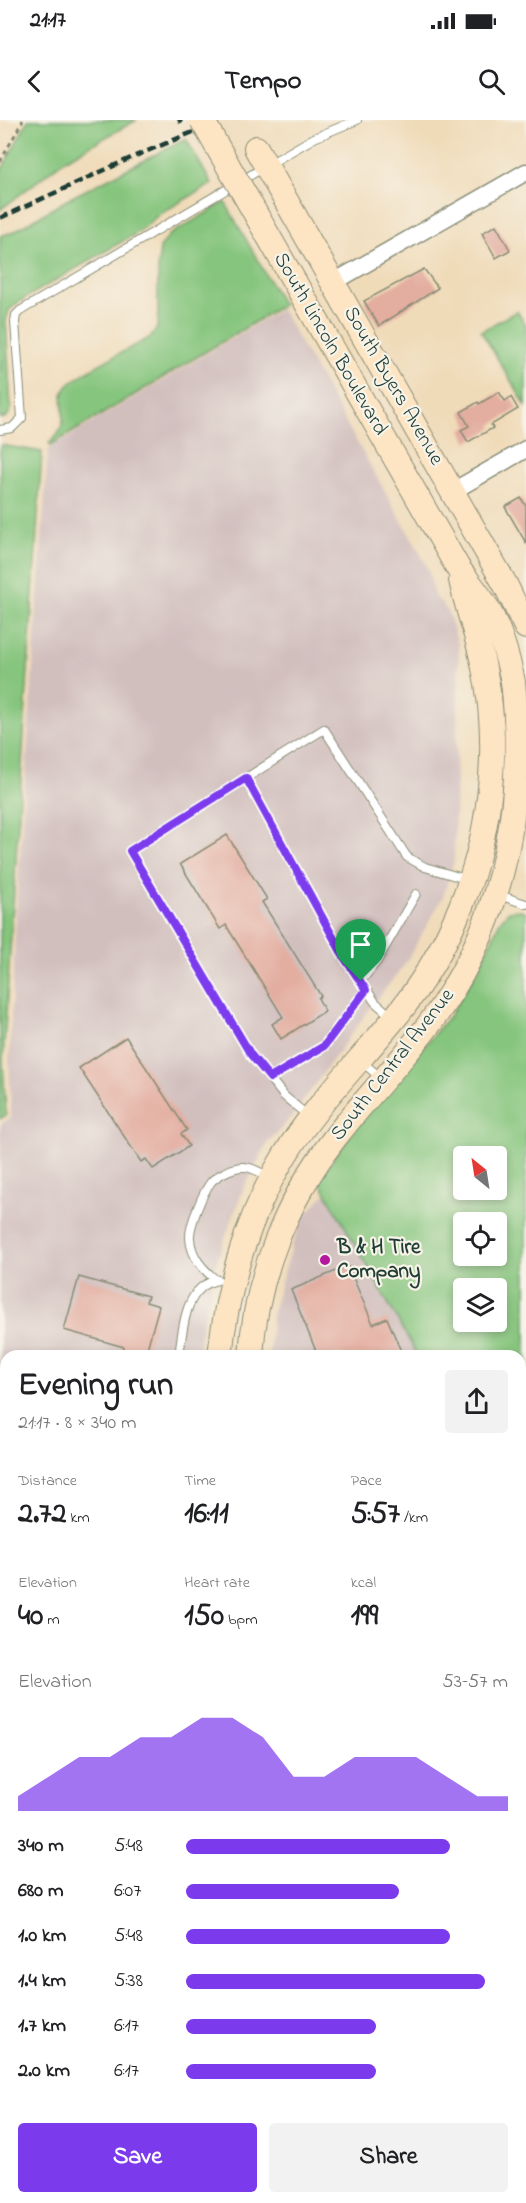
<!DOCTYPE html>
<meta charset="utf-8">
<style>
body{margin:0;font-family:"Indie Flower",sans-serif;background:#f2f2f2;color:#202124;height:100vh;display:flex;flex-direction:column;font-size:22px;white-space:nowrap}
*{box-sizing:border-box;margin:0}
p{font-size:20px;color:#757577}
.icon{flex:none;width:33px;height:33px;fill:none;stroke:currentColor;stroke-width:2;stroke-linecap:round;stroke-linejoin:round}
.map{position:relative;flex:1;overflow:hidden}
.side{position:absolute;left:0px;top:1230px;width:526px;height:854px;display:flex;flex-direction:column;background:#fff;border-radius:18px 18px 0 0;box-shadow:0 3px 9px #0003}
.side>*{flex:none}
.needle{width:39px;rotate:330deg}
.tools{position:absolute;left:453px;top:1026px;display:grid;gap:12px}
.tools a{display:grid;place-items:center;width:54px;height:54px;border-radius:6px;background:#fff;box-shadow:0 3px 9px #0003;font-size:30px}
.pin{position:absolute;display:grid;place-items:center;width:51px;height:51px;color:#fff;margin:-62px -26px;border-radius:50% 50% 50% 0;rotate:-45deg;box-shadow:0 0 6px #0007}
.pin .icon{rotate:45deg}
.round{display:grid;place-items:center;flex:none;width:63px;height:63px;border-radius:6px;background:#f2f2f2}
.headline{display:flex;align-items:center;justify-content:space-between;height:102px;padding:0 18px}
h1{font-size:33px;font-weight:800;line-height:45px}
.figures{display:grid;grid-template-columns:repeat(3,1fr);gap:9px;height:102px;padding:6px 18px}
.figures div{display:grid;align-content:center}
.figures b{font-size:30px;font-weight:800}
.figures small{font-size:16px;font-weight:400}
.figures p{font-size:16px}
.chart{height:168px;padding:12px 18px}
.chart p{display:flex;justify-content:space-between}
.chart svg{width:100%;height:108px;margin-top:6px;fill:#7c3aed;opacity:.7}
.action{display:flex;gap:12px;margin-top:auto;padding:12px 18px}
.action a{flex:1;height:69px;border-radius:6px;background:#7c3aed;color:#fff;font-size:24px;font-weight:800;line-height:69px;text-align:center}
.action a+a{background:#f2f2f2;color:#202124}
ul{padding:0 18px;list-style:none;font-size:20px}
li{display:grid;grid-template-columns:96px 72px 1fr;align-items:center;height:45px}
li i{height:15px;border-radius:8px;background:#7c3aed}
.status{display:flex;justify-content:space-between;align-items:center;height:42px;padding:0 30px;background:#fff;direction:ltr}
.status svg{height:16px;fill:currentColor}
header{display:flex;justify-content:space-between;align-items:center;height:78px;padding:0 18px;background:#fff;font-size:27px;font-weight:800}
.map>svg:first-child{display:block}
</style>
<div class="status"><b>21:17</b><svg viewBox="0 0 49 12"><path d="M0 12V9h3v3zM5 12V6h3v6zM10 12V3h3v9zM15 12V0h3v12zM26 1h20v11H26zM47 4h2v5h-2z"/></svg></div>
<header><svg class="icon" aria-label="back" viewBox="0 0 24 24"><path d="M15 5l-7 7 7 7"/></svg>Tempo<svg class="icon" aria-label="search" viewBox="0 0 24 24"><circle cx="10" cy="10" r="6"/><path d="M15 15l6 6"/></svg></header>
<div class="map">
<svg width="526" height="2083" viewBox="0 0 526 2083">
<rect width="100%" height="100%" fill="#f7f3e8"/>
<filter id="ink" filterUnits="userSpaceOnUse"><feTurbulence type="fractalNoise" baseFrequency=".0167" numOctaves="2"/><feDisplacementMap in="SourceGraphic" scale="12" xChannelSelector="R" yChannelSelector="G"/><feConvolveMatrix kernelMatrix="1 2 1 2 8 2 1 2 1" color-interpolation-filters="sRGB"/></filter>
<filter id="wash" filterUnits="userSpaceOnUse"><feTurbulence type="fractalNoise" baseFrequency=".008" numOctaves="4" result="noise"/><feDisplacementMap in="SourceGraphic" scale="24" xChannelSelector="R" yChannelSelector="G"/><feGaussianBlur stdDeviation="1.35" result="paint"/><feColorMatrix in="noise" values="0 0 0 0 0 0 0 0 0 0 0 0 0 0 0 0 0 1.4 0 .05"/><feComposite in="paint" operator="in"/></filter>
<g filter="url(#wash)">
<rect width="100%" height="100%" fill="#f0dbb9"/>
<!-- industrial -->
<g fill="#d1bfbe">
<polygon points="281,189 419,431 429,451 434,476 442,483 448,492 459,527 454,741 443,777 405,844 368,891 291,998 268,1022 253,1051 243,1070 218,1137 201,1210 199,1236 6,1236 6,1471 0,1461 0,1005 11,997 9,940 17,778 48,329"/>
<polygon points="326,1073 418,1236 269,1236 272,1192 293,1123 302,1098"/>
</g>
<!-- green -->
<g fill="#85c57d" stroke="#528158" stroke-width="1.5" fill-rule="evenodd">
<polygon points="28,0 137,0 66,39 0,90 0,53"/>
<polygon points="186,19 212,64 161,93 137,113 20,181 9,190 6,201 11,289 7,297 0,299 0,116 13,112 72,77"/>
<path d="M 225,82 L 283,185 L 51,325 L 49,323 C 75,304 55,283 66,268 C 76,254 133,227 151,217 L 158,206 L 158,146 L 160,128 L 169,115 Z"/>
<polygon points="517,191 526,206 526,286 481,211"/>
<polygon points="0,325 42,332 3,941 6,995 0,999"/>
<path d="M 521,790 L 526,792 L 526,1425 L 520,1416 L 520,1236 L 418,1236 L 318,1059 L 359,1004 L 450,895 L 478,850 L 500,801 L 509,791 ZM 464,1036 L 496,1036 L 496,1070 L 464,1070 ZM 464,1102 L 496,1102 L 496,1136 L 464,1136 ZM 464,1168 L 496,1168 L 496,1202 L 464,1202 Z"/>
<polygon points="0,1472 6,1483 6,1635 0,1631"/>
<polygon points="0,1755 6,1765 6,2078 271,2078 275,2083 0,2083"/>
</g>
<!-- water -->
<g fill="#5ebcdc" stroke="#3e7c88" stroke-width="1.5">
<polygon points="0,1647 6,1652 6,1765 0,1755"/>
<polygon points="271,2078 353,2078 356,2083 275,2083"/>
</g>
<g id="blocks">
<!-- building -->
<g fill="#e3ada0">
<polygon points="496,105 510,130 496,138 482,113"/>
<polygon points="424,149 438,168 379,206 364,181"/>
<polygon points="499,272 505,281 511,277 518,289 491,305 493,308 468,322 461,310 469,306 461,292 478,282 479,284"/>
<polygon points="521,378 526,386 526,423 505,387"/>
<polygon points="227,715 267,779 262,782 321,876 318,878 325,891 281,919 272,904 283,897 226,805 220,809 180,744"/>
<polygon points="126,917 187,1010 181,1014 189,1026 153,1049 146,1039 141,1042 79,948"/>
<polygon points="348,1146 373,1204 387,1198 403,1236 318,1236 291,1170"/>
<polygon points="79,1157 148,1176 146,1182 159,1186 145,1236 121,1236 124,1227 64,1210"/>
</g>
</g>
</g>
<g filter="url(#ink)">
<use href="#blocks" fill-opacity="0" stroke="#888c76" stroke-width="1.5"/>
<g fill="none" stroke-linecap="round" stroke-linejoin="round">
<!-- lane casing -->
<g stroke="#888c76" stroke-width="10">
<g id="lane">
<polyline points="0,310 12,308 22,298 15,202 16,195 20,191 266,46 314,18 357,0"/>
<polyline points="246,658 344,837 375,882 392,897"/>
<polyline points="499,775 526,784"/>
<polyline points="361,861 377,841 416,774"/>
<polyline points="360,940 382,959"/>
<polyline points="270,958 324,926 366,870"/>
<polyline points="308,996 284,976 251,935 130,731 324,609 407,737 425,747 469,760"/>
<path d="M 216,1160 C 203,1149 191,1137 190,1118 C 189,1106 203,1072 211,1062 C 217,1055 235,1046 244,1047 C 253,1047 262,1054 270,1057"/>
<path d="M 179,1236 C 183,1209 184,1166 218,1160"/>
</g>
</g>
<!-- street casing -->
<g stroke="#888c76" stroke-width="19">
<g id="street">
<polyline points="334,162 526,52"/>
<polyline points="453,371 526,329"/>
<polyline points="520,1765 526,1762"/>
</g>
</g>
<!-- secondary casing -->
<g stroke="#888c76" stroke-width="26">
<g id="secondary">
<polyline points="256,28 505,464 526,507"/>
<path d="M 220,1236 C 227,1166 248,1095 285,1035 C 315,986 357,944 393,900 C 450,831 485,746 491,656 C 494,618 491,579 483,543 C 477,515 467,488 461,460"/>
<path d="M 251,1236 C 255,1158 287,1080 334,1019 C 368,974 409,935 440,889 C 506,794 526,675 513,562 C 508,539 501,513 490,493 C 482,477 469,463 458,448"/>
<polyline points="520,1472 526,1469"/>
<polyline points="0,1782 6,1779"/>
<polyline points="520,1877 526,1886"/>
</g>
</g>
<!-- path -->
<g stroke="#888c76" stroke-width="3" stroke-dasharray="4.5 4.5" stroke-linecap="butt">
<polyline points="0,42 23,0"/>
<polyline points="0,1810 6,1806"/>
</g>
<!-- lane -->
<use href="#lane" stroke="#fff" stroke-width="8"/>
<!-- street -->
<use href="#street" stroke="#fff" stroke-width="16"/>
<!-- secondary -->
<use href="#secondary" stroke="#fde5c4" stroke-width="24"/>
<!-- rail -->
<g stroke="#1f3d34" stroke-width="4.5" stroke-dasharray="9 4.5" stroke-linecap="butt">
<polyline points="178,2 182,0"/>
<polyline points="0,98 133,37 222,0"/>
</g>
<!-- secondary-bridge casing -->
<g stroke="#888c76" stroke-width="26" stroke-linecap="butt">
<polyline id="secondary-bridge" points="202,0 458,448"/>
</g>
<!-- secondary-bridge -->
<use href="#secondary-bridge" stroke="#fde5c4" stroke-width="24"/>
</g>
</g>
<g fill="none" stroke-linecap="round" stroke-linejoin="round" filter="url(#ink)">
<!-- route casing -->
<g stroke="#fff" stroke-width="12">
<polygon id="route" points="246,658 344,837 366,870 324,926 270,958 251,935 130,731"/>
</g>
<!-- route -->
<use href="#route" stroke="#7c3aed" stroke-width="8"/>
</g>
<!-- markers -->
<circle fill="#b5179e" stroke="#f7f3e8" stroke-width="2" cx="325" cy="1140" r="6"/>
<g text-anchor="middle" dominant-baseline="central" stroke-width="4.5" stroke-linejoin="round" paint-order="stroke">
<!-- street labels -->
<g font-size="21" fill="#1f3d34" stroke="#f7f3e8">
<text transform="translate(330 224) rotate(60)">South Lincoln Boulevard</text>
<text transform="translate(393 266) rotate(60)">South Byers Avenue</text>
<text transform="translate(393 945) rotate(-52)">South Central Avenue</text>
</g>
<!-- poi labels -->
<g font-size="21" font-weight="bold" fill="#1f3d34" stroke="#f7f3e8" text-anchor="start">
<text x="337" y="1128">B &amp; H Tire<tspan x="337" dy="24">Company</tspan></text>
</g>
</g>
</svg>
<div class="tools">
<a><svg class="needle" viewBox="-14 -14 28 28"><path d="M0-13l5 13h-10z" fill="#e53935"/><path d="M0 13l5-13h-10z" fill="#757577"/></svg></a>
<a><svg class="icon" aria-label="locate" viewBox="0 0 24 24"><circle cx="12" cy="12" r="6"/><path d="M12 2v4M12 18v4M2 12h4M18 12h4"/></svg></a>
<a><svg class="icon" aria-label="layers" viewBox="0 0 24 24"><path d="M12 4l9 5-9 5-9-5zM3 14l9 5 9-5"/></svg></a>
</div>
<div class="pin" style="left:361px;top:861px;background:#1e9e55"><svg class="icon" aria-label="arrive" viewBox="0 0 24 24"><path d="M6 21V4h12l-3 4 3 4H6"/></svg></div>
<section class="side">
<div class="headline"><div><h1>Evening run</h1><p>21:17 · 8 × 340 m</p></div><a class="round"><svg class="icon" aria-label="share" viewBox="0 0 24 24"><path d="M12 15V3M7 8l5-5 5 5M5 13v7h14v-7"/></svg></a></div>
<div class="figures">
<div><p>Distance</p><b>2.72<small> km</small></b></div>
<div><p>Time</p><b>16:11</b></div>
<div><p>Pace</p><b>5:57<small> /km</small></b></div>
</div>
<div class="figures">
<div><p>Elevation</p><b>40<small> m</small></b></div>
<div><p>Heart rate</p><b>150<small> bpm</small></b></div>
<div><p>kcal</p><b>199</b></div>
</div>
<div class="chart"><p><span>Elevation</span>53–57 m</p>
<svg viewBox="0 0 160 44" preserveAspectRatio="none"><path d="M0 44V38L10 30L20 22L30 22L40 14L50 14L60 6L70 6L80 14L90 30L100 30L110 22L120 22L130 22L140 30L150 38L160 38V44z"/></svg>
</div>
<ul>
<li><b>340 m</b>5:48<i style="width:82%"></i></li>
<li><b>680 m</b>6:07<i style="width:66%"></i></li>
<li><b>1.0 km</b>5:48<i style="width:82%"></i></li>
<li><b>1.4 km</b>5:38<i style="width:93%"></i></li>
<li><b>1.7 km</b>6:17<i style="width:59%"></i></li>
<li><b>2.0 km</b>6:17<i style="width:59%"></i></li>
</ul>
<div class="action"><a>Save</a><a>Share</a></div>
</section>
</div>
